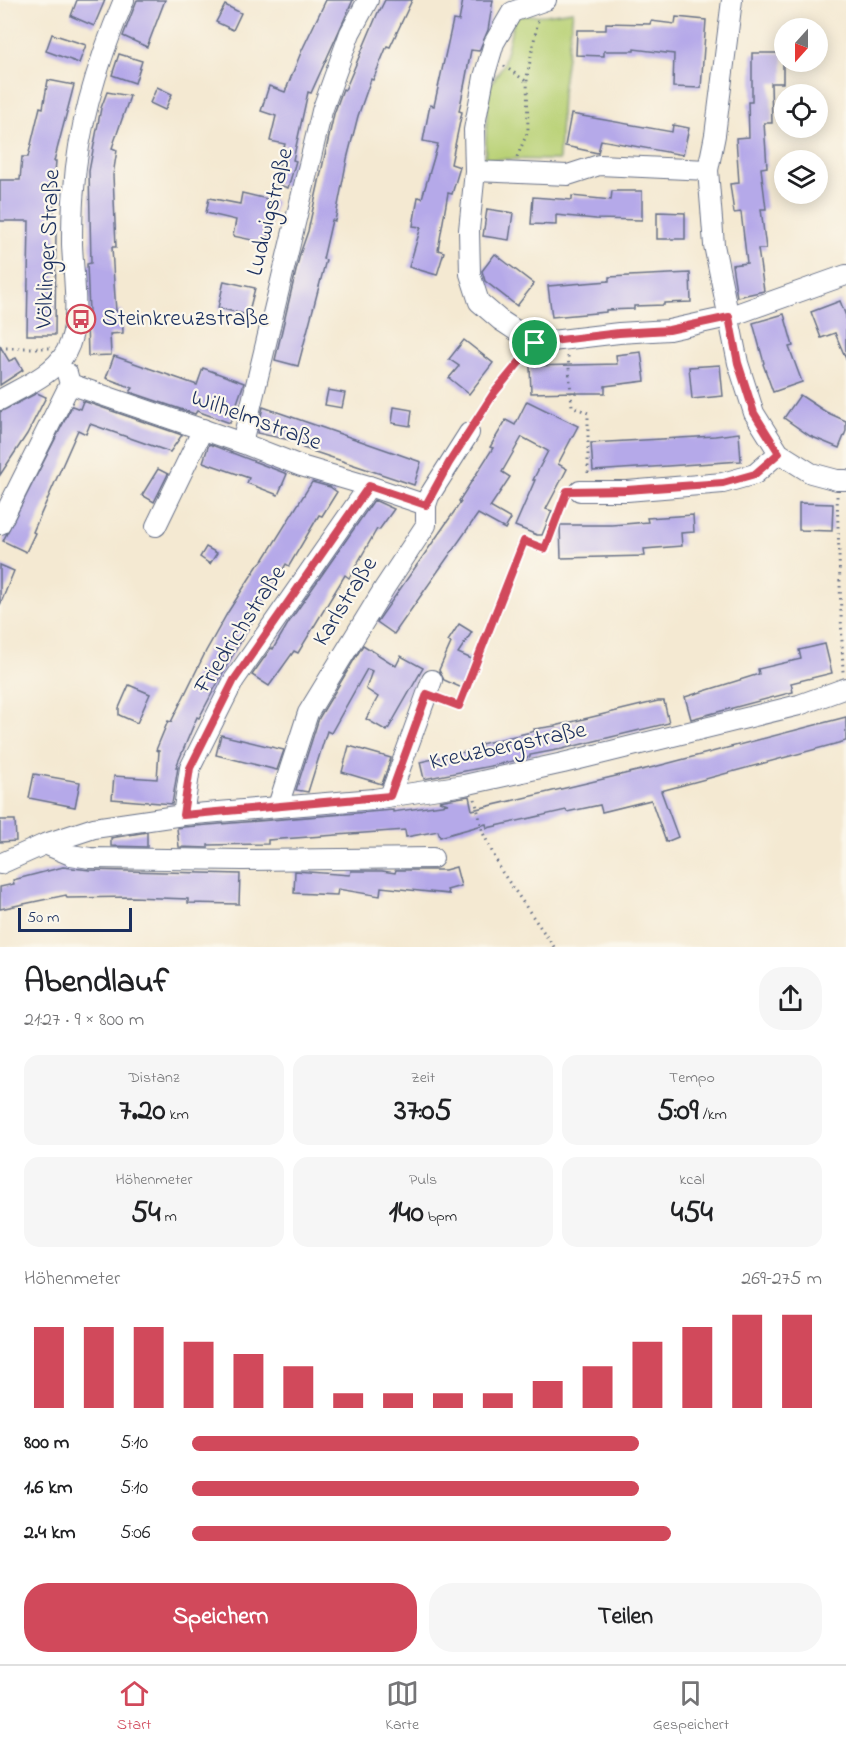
<!DOCTYPE html>
<html lang="de">
<meta charset="utf-8">
<style>
body{margin:0;font-family:"Indie Flower",sans-serif;background:#f6f6f6;color:#202124;height:100vh;display:flex;flex-direction:column;font-size:22px;white-space:nowrap}
*{box-sizing:border-box;margin:0}
p{font-size:20px;color:#757577}
.icon{flex:none;width:33px;height:33px;fill:none;stroke:currentColor;stroke-width:2;stroke-linecap:round;stroke-linejoin:round}
.map{position:relative;height:947px;overflow:hidden}
.drawer{display:flex;flex-direction:column;background:#fff;flex:1}
.drawer>*{flex:none}
.needle{width:39px;rotate:201deg}
.fabs{position:absolute;left:774px;top:18px;display:grid;gap:12px}
.fabs a{display:grid;place-items:center;width:54px;height:54px;border-radius:50%;background:#fff;box-shadow:0 3px 15px #0003;font-size:30px}
.scale{position:absolute;left:18px;bottom:15px;width:114px;box-sizing:border-box;padding-left:6px;border:3px solid #1b2f5e;border-top:0;font-size:16px;line-height:21px;white-space:nowrap;color:#1b2f5e;-webkit-text-stroke:4px #fbf7ec;paint-order:stroke}
.pin{position:absolute;display:grid;place-items:center;width:51px;height:51px;color:#fff;margin:-26px;border:3px solid #fff;border-radius:50%;box-shadow:0 2px 6px #0007}
.round{display:grid;place-items:center;flex:none;width:63px;height:63px;border-radius:24px;background:#f6f6f6}
.headline{display:flex;align-items:center;justify-content:space-between;height:102px;padding:0 24px}
h1{font-size:33px;font-weight:700;line-height:45px}
.stats{display:grid;grid-template-columns:repeat(3,1fr);gap:9px;height:102px;padding:6px 24px}
.stats div{display:grid;align-content:center;border-radius:15px;background:#f6f6f6;text-align:center}
.stats b{font-size:30px;font-weight:700}
.stats small{font-size:16px;font-weight:400}
.stats p{font-size:16px}
.chart{height:168px;padding:12px 24px}
.chart p{display:flex;justify-content:space-between}
.chart svg{width:100%;height:108px;margin-top:6px;stroke:#d1495b;stroke-width:6}
.action{display:flex;gap:12px;margin-top:auto;padding:12px 24px}
.action a{flex:1;height:69px;border-radius:24px;background:#d1495b;color:#fff;font-size:24px;font-weight:700;line-height:69px;text-align:center}
.action a+a{background:#f6f6f6;color:#202124}
ul{padding:0 24px;list-style:none;font-size:20px}
li{display:grid;grid-template-columns:96px 72px 1fr;align-items:center;height:45px}
li i{height:15px;border-radius:8px;background:#d1495b}
.dock{display:flex;justify-content:space-around;align-items:center;height:84px;border-top:2px solid #e0e0e0;background:#fff;font-size:16px;color:#757577}
.dock a{display:grid;justify-items:center;gap:3px}
.dock .on{color:#d1495b}
.map>svg:first-child{display:block}
</style>
<div class="map">
<svg width="846" height="947" viewBox="0 0 846 947">
<rect width="100%" height="100%" fill="#fbf7ec"/>
<filter id="ink" filterUnits="userSpaceOnUse"><feTurbulence type="fractalNoise" baseFrequency=".0167" numOctaves="2"/><feDisplacementMap in="SourceGraphic" scale="12" xChannelSelector="R" yChannelSelector="G"/><feConvolveMatrix kernelMatrix="1 2 1 2 8 2 1 2 1" color-interpolation-filters="sRGB"/></filter>
<filter id="wash" filterUnits="userSpaceOnUse"><feTurbulence type="fractalNoise" baseFrequency=".008" numOctaves="4" result="noise"/><feDisplacementMap in="SourceGraphic" scale="24" xChannelSelector="R" yChannelSelector="G"/><feGaussianBlur stdDeviation="1.35" result="paint"/><feColorMatrix in="noise" values="0 0 0 0 0 0 0 0 0 0 0 0 0 0 0 0 0 1.4 0 .05"/><feComposite in="paint" operator="in"/></filter>
<g filter="url(#wash)">
<rect width="100%" height="100%" fill="#f4e9d2"/>
<!-- green -->
<polygon fill="#b9d176" stroke="#6a806a" stroke-width="1.5" points="573,11 562,93 559,160 485,159 488,89 503,65 515,16 546,15"/>
<g id="blocks">
<!-- building -->
<g fill="#b5a9e9">
<polygon points="77,0 105,0 94,26 71,16"/>
<polygon points="137,0 165,0 147,47 123,36"/>
<polygon points="326,0 353,0 311,93 308,92 293,160 296,161 288,188 274,183 285,144 270,141 276,116 261,111 269,86 285,92 302,50"/>
<polygon points="385,0 412,0 390,47 387,46 373,80 371,79 358,116 347,159 335,221 332,220 323,259 326,260 298,366 275,360 300,254 308,231 334,114 343,89 345,90 379,10 380,10"/>
<polygon points="463,0 493,0 488,30 479,51 471,50 465,82 459,111 462,112 451,164 460,167 452,194 448,193 438,250 444,252 437,275 409,267 421,227 413,226 418,197 422,198 438,144 423,141 430,105 434,106 453,20 459,21"/>
<polygon points="225,5 241,13 233,30 216,22"/>
<polygon points="676,17 706,20 701,88 673,87 674,54 634,49 634,51 604,51 604,56 576,55 577,30 606,30 606,23 650,24 651,21 675,24"/>
<polygon points="52,34 86,45 79,63 46,51"/>
<polygon points="752,53 783,53 783,83 771,83 772,123 764,123 767,167 761,168 766,209 761,209 766,249 758,249 764,291 737,297 732,265 747,263 741,212 734,213 730,184 739,183 736,138 749,137 748,102 752,102"/>
<polygon points="119,54 142,61 135,83 112,75"/>
<polygon points="48,80 74,85 54,161 56,161 54,185 54,225 56,225 55,335 27,335 29,221 0,221 0,180 20,180 22,157 28,157 40,107 43,108"/>
<polygon points="157,87 172,94 165,110 150,103"/>
<polygon points="107,92 130,96 112,148 117,150 113,175 116,247 112,247 114,283 116,311 122,310 123,333 110,334 111,355 88,356 87,321 87,312 89,312 87,264 91,263 89,171 101,108"/>
<polygon points="571,114 672,132 673,125 689,128 683,155 601,140 598,153 565,146"/>
<polygon points="612,191 642,191 642,220 596,219 556,215 556,225 531,224 533,197 572,200 572,196 611,200"/>
<polygon points="242,193 276,201 267,243 233,236 236,220 206,213 209,198 240,204"/>
<polygon points="487,209 513,213 509,240 483,236"/>
<polygon points="657,212 685,213 685,239 657,239"/>
<polygon points="495,254 534,284 517,306 485,281 482,271"/>
<polygon points="690,273 691,302 664,303 664,305 634,306 634,309 606,310 606,312 552,317 548,286 609,281 609,277"/>
<polygon points="224,281 255,288 248,315 218,308"/>
<polygon points="840,301 846,316 846,359 835,333 821,338 811,312"/>
<polygon points="784,314 793,346 789,347 802,382 773,392 763,364 764,363 753,323"/>
<polygon points="464,340 493,363 469,394 449,378 459,366 449,359"/>
<polygon points="0,346 9,361 16,358 23,370 0,385"/>
<polygon points="641,352 645,381 605,386 605,393 575,393 575,392 531,393 530,366 617,364 616,355"/>
<polygon points="114,356 197,385 203,368 244,383 230,423 197,411 195,414 130,392 133,388 106,378"/>
<polygon points="720,365 723,396 692,399 689,367"/>
<polygon points="328,390 345,393 342,408 325,405"/>
<polygon points="37,393 46,397 27,434 0,475 0,412"/>
<polygon points="800,395 826,412 846,421 846,431 839,448 810,436 784,418"/>
<polygon points="83,401 182,435 170,452 90,424 86,434 78,430 33,532 35,533 26,552 3,541 72,406 80,409"/>
<polygon points="527,401 578,426 558,464 567,469 546,509 552,511 542,535 537,535 515,526 535,480 533,480 548,451 522,437 502,472 510,477 490,507 511,519 505,529 478,514 394,634 377,622 461,502 459,501 493,448 490,447 506,420 515,425"/>
<polygon points="263,407 421,462 414,485 303,448 304,443 257,433"/>
<polygon points="394,407 412,410 410,426 392,423"/>
<polygon points="739,433 741,461 593,471 591,443 715,436"/>
<polygon points="209,444 287,474 278,495 247,483 249,478 203,462"/>
<polygon points="158,469 168,474 154,502 142,495"/>
<polygon points="312,482 330,487 337,492 322,516 319,515 289,566 286,564 228,663 199,718 197,717 176,767 178,767 172,804 112,799 114,776 157,779 159,751 156,750 168,721 171,722 206,651 228,612 258,565 264,559"/>
<polygon points="374,500 394,509 379,530 377,529 349,578 345,575 298,653 294,651 269,686 252,675 271,648 273,649 289,622"/>
<polygon points="799,503 833,504 832,531 799,530"/>
<polygon points="693,515 694,532 681,533 682,546 644,549 645,556 561,558 560,525 612,525 648,522 647,518"/>
<polygon points="206,547 217,553 210,564 200,557"/>
<polygon points="0,565 14,571 0,605"/>
<polygon points="459,624 472,632 458,653 474,660 462,688 444,680 439,670 451,643 448,641"/>
<polygon points="825,644 832,673 791,683 793,692 691,719 685,697 759,674 758,669 801,659 799,650"/>
<polygon points="363,645 396,666 401,656 423,668 387,731 366,719 378,697 366,689 372,671 367,669 331,733 327,731 308,792 296,790 319,718"/>
<polygon points="129,685 150,694 137,723 119,715 119,708"/>
<polygon points="658,701 664,701 669,723 562,749 530,755 530,757 496,765 424,779 420,762 482,748 481,744 535,731 534,729 555,726"/>
<polygon points="846,717 846,741 661,791 678,837 666,842 651,800 602,812 600,805 567,812 566,810 487,828 486,824 440,837 438,831 406,837 405,830 268,840 268,844 208,845 208,848 179,847 177,828 184,827 393,810 393,812 448,804 439,801 469,796 472,810 654,767"/>
<polygon points="221,735 284,750 277,770 216,755"/>
<polygon points="349,746 391,758 382,784 342,772"/>
<polygon points="34,774 80,782 75,807 29,798"/>
<polygon points="0,820 15,820 16,841 0,842"/>
<polygon points="147,832 147,847 111,846 111,838"/>
<polygon points="63,867 90,870 240,874 239,904 188,903 188,899 132,897 67,898 66,895 0,909 0,887 14,884 13,880"/>
<polygon points="456,867 461,886 447,890 449,894 381,887 380,896 338,889 337,895 294,893 295,871 350,875 351,871 382,871 395,873 396,870 445,870"/>
</g>
</g>
</g>
<g filter="url(#ink)">
<use href="#blocks" fill-opacity="0" stroke="#677087" stroke-width="1.5"/>
<g fill="none" stroke-linecap="round" stroke-linejoin="round">
<!-- minor casing -->
<g stroke="#677087" stroke-width="22">
<g id="minor">
<polyline points="546,0 512,12 494,43 484,77 474,130 475,171 469,230 470,274 479,302 500,320 535,343 619,333 669,330 728,317 846,275"/>
<polyline points="732,0 715,135 708,170 714,245 738,363 754,413 779,453 811,473 837,480 846,480"/>
<polyline points="475,171 568,175 599,165 708,170"/>
<polyline points="70,384 242,443 301,466 369,486 426,505"/>
<path d="M 0,400 C 22,387 53,375 66,352 C 82,323 73,276 72,244 C 72,226 72,207 74,189 C 78,124 99,59 124,0"/>
<polyline points="242,443 322,111 350,33 368,0"/>
<polyline points="580,491 627,491 723,483 755,474 779,453"/>
<polyline points="0,524 70,384 67,373"/>
<polyline points="156,526 203,429"/>
<polyline points="390,796 432,680"/>
<polyline points="278,806 308,713 385,587 426,525 426,505 429,496 469,433"/>
<polyline points="183,815 190,768 234,680 369,486"/>
<polyline points="45,844 71,855 90,858 243,860 433,858"/>
<polyline points="0,864 45,844 94,828 183,815 374,799 464,785 563,763 799,705 846,688"/>
</g>
</g>
<!-- path -->
<g stroke="#677087" stroke-width="3" stroke-dasharray="1.5 4.5" stroke-linecap="butt">
<polyline points="504,66 527,82"/>
<polyline points="517,157 528,131 527,77 538,20"/>
<polyline points="0,348 50,348"/>
<polyline points="568,356 572,406 588,413 588,474"/>
<polyline points="478,418 494,393 524,356"/>
<polyline points="837,496 843,672"/>
<polyline points="443,700 459,706 524,541 545,549 564,497"/>
<polyline points="475,799 483,833 502,872 554,947"/>
</g>
<!-- minor -->
<use href="#minor" stroke="#fff" stroke-width="20"/>
</g>
</g>
<g fill="none" stroke-linecap="round" stroke-linejoin="round" filter="url(#ink)">
<!-- route casing -->
<g stroke="#fff" stroke-width="12">
<polygon id="route" points="729,317 738,363 754,413 779,453 755,474 723,483 627,490 567,491 545,549 524,541 459,706 427,694 390,796 183,815 190,768 234,680 369,486 426,505 449,463 494,393 535,343 619,333 669,330"/>
</g>
<!-- route -->
<use href="#route" stroke="#d1495b" stroke-width="8"/>
</g>
<!-- icons -->
<defs>
<g id="bus-ring" transform="scale(1.5)"><circle r="9.5" fill="#fbf7ec" stroke="#d1495b" stroke-width="1.5"/><path d="M-5-6H5V4H4V6H2V4H-2V6H-4V4H-5ZM-3.5-4V0h7V-4ZM-3.5 1.2v1.5H-2V1.2ZM2 1.2v1.5H3.5V1.2Z" fill="#d1495b"/></g>
</defs>
<g fill-rule="evenodd">
<use href="#bus-ring" x="81" y="319"/>
</g>
<g text-anchor="middle" dominant-baseline="central" stroke-width="4.5" stroke-linejoin="round" paint-order="stroke">
<!-- street labels -->
<g font-size="24" fill="#1b2f5e" stroke="#fbf7ec">
<text transform="translate(271 212) rotate(-76)">Ludwigstraße</text>
<text transform="translate(49 249) rotate(-87)">Völklinger Straße</text>
<text transform="translate(256 421) rotate(20)">Wilhelmstraße</text>
<text transform="translate(346 602) rotate(-58)">Karlstraße</text>
<text transform="translate(241 630) rotate(-57)">Friedrichstraße</text>
<text transform="translate(508 747) rotate(-12)">Kreuzbergstraße</text>
</g>
<!-- poi labels -->
<g font-size="24" fill="#1b2f5e" stroke="#fbf7ec" text-anchor="start">
<text x="102" y="319">Steinkreuzstraße</text>
</g>
</g>
</svg>
<div class="fabs">
<a><svg class="needle" viewBox="-14 -14 28 28"><path d="M0-13l5 13h-10z" fill="#e53935"/><path d="M0 13l5-13h-10z" fill="#757577"/></svg></a>
<a><svg class="icon" aria-label="locate" viewBox="0 0 24 24"><circle cx="12" cy="12" r="6"/><path d="M12 2v4M12 18v4M2 12h4M18 12h4"/></svg></a>
<a><svg class="icon" aria-label="layers" viewBox="0 0 24 24"><path d="M12 4l9 5-9 5-9-5zM3 14l9 5 9-5"/></svg></a>
</div>
<div class="scale">50 m</div>
<div class="pin" style="left:535px;top:343px;background:#1e9e55"><svg class="icon" aria-label="arrive" viewBox="0 0 24 24"><path d="M6 21V4h12l-3 4 3 4H6"/></svg></div>
</div>
<section class="drawer">
<div class="headline"><div><h1>Abendlauf</h1><p>21:27 · 9 × 800 m</p></div><a class="round"><svg class="icon" aria-label="share" viewBox="0 0 24 24"><path d="M12 15V3M7 8l5-5 5 5M5 13v7h14v-7"/></svg></a></div>
<div class="stats">
<div><p>Distanz</p><b>7.20<small> km</small></b></div>
<div><p>Zeit</p><b>37:05</b></div>
<div><p>Tempo</p><b>5:09<small> /km</small></b></div>
</div>
<div class="stats">
<div><p>Höhenmeter</p><b>54<small> m</small></b></div>
<div><p>Puls</p><b>140<small> bpm</small></b></div>
<div><p>kcal</p><b>454</b></div>
</div>
<div class="chart"><p><span>Höhenmeter</span>269–275 m</p>
<svg viewBox="0 0 160 44" preserveAspectRatio="none"><path d="M5 44V11M15 44V11M25 44V11M35 44V17M45 44V22M55 44V27M65 44V38M75 44V38M85 44V38M95 44V38M105 44V33M115 44V27M125 44V17M135 44V11M145 44V6M155 44V6"/></svg>
</div>
<ul>
<li><b>800 m</b>5:10<i style="width:71%"></i></li>
<li><b>1.6 km</b>5:10<i style="width:71%"></i></li>
<li><b>2.4 km</b>5:06<i style="width:76%"></i></li>
</ul>
<div class="action"><a>Speichern</a><a>Teilen</a></div>
</section>
<nav class="dock">
<a class="on"><svg class="icon" aria-label="home" viewBox="0 0 24 24"><path d="M3 11l9-7 9 7M6 9v11h12V9"/></svg>Start</a>
<a><svg class="icon" aria-label="map" viewBox="0 0 24 24"><path d="M3 6l6-2 6 2 6-2v14l-6 2-6-2-6 2zM9 4v14M15 6v14"/></svg>Karte</a>
<a><svg class="icon" aria-label="saved" viewBox="0 0 24 24"><path d="M7 4h10v16l-5-4-5 4z"/></svg>Gespeichert</a>
</nav>
